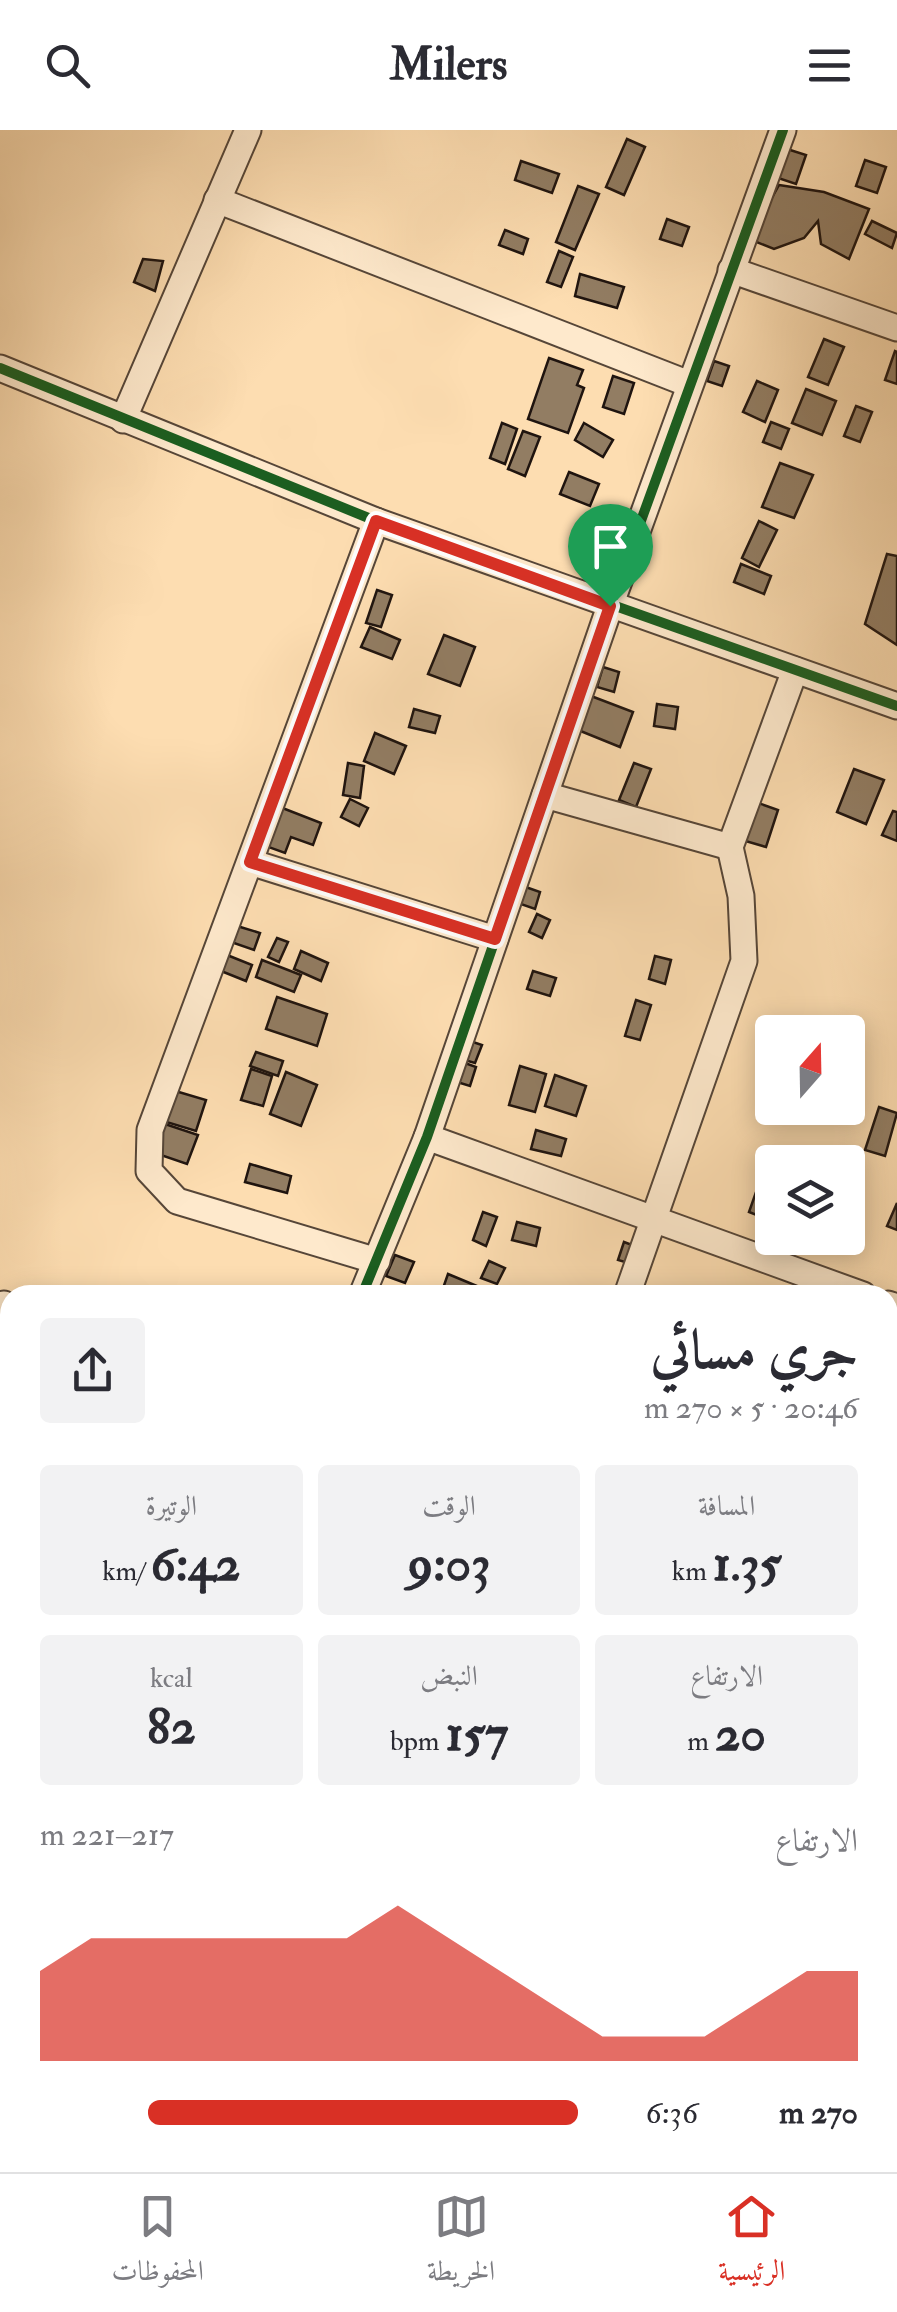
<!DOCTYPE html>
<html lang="ar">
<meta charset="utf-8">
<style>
body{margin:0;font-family:"IM FELL Double Pica",Amiri,serif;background:#f2f2f3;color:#2b2b33;direction:rtl;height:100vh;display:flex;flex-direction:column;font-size:38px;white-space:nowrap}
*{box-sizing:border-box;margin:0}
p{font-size:32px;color:#7c7c81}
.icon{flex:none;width:55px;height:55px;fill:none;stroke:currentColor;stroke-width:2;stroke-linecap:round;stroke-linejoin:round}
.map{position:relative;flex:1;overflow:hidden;direction:ltr}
.panel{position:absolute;left:0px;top:1155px;width:898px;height:888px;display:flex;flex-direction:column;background:#fff;border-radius:30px 30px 0 0;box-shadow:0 5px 25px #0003;direction:rtl}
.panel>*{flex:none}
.needle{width:65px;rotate:20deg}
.tools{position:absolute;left:755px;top:885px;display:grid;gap:20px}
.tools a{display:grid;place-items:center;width:110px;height:110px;border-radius:10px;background:#fff;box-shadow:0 5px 25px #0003;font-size:50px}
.pin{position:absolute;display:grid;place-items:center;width:85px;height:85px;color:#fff;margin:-102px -42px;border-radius:50% 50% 50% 0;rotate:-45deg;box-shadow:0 0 10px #0007}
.pin .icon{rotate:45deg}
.round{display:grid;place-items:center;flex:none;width:105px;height:105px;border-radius:10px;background:#f2f2f3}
.summary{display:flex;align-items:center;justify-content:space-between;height:170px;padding:0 40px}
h1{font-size:55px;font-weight:700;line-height:75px}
.metrics{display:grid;grid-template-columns:repeat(3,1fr);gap:15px;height:170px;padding:10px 40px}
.metrics div{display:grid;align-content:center;border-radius:10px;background:#f2f2f3;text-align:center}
.metrics b{font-size:50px;font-weight:700}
.metrics small{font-size:28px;font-weight:400}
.metrics p{font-size:28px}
.chart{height:280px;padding:20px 40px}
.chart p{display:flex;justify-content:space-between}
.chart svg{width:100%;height:180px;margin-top:10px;fill:#d93025;opacity:.7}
ul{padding:0 40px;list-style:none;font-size:32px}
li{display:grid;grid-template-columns:160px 120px 1fr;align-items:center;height:75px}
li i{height:25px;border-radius:12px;background:#d93025}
header{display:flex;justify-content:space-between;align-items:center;height:130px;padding:0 40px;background:#fff;font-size:45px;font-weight:700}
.menu{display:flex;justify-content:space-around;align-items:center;height:140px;border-top:2px solid #e1e1e2;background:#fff;font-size:28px;color:#7c7c81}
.menu a{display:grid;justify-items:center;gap:5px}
.menu .selected{color:#d93025}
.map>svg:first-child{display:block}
</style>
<header><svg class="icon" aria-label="menu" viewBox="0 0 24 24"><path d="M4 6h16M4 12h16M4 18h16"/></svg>Milers<svg class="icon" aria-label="search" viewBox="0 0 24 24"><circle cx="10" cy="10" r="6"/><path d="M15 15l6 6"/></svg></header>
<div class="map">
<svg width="897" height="2042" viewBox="0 0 897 2042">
<rect width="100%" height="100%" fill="#fdddb1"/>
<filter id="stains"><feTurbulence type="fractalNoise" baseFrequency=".002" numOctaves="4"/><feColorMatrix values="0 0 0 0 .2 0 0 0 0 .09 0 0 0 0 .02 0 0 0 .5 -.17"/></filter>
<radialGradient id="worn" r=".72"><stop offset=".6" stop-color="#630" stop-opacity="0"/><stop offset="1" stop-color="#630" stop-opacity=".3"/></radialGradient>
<!-- building -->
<g fill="#927d63" stroke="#1f140f" stroke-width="2.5">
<polygon points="627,9 645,17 624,65 606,57"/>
<polygon points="787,19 806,25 796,54 778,48"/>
<polygon points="865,30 886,37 877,63 856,56"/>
<polygon points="521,31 559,44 552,63 515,50"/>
<polygon points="779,55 824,62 869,79 849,129 821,114 818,91 804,108 774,119 749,109"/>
<polygon points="578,56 599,64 575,120 556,112"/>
<polygon points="667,89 689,97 682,116 660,109"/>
<polygon points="872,91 897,103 892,118 865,104"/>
<polygon points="505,100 528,109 523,124 499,115"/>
<polygon points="559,121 573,127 561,157 547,152"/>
<polygon points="143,129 163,131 155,161 134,152"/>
<polygon points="580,144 624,157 617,178 575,166"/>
<polygon points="824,209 844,217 828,255 808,247"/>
<polygon points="895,221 897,222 897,254 885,250"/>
<polygon points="549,228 583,240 577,255 584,258 568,303 528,289"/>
<polygon points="714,231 729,236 722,256 707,251"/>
<polygon points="613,246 634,253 624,284 603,277"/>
<polygon points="757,251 778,260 765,292 743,282"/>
<polygon points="806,259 836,271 822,305 792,293"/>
<polygon points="856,276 872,282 860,312 844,306"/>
<polygon points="771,292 789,299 781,319 763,312"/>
<polygon points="502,293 517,299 505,334 490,328"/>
<polygon points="584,293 613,310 603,327 575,310"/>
<polygon points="523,301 540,307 525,346 508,339"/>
<polygon points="780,333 813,345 794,388 762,377"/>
<polygon points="569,342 599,354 590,376 560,364"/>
<polygon points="759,391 777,400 759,437 742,428"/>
<polygon points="887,424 897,426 897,515 865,494"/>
<polygon points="741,434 771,446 764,464 734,452"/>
<polygon points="377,460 392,465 381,497 366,493"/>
<polygon points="370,497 400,510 392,529 361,517"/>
<polygon points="444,505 475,517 460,556 428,544"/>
<polygon points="603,537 619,542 614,562 597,557"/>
<polygon points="591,566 633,582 620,617 578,600"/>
<polygon points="657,574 678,577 675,599 654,596"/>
<polygon points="414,579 440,586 435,603 409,597"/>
<polygon points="375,603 406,616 394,644 364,631"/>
<polygon points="348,633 364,636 360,668 343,665"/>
<polygon points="634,633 651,639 636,677 619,670"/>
<polygon points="854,639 884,650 866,694 837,682"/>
<polygon points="350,669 368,678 359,696 341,687"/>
<polygon points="747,669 778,680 766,717 735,708"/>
<polygon points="267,672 321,693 313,715 291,707 285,723 252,711"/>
<polygon points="893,681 897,682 897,711 882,705"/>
<polygon points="520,755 540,762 535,779 515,772"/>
<polygon points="537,784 550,790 542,808 529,802"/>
<polygon points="237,796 260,803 254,820 231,812"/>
<polygon points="277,808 288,812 279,832 268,827"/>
<polygon points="301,821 328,833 321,851 294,839"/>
<polygon points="227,825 252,835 246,851 221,841"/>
<polygon points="655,826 671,830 665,854 649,849"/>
<polygon points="262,830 301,845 294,862 256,847"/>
<polygon points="533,841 556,848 550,866 527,859"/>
<polygon points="277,867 327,884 317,916 266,899"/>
<polygon points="636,870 651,875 640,910 625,906"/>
<polygon points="464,909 482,915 475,933 457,928"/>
<polygon points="256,922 283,931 278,946 250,936"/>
<polygon points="454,929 476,937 470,956 447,949"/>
<polygon points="520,936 546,944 535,982 509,975"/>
<polygon points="251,939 272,946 263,976 241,970"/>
<polygon points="286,942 317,955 301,996 270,984"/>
<polygon points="555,945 586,956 576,986 545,976"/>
<polygon points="172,960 206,970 196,1001 163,991"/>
<polygon points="879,977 897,983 885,1026 865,1020"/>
<polygon points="162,993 198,1005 187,1034 152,1022"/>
<polygon points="536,1000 566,1009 561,1026 531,1019"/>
<polygon points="250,1034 291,1046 287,1063 245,1052"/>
<polygon points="761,1048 772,1053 772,1091 749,1082"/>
<polygon points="897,1073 897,1100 887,1096"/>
<polygon points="483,1082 497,1087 486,1116 473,1110"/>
<polygon points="848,1090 863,1095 859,1108 848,1104"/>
<polygon points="517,1092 540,1098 536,1116 512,1110"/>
<polygon points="624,1112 640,1118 635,1135 618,1130"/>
<polygon points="395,1125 414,1132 405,1153 386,1146"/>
<polygon points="489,1131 505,1138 497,1154 481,1148"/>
<polygon points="448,1144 496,1164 451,1165 442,1161"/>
<polygon points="888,1261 897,1264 897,1298 888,1295"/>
<polygon points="888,1371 897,1374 893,1397 888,1395"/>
<polygon points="897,1394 897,1422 888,1418"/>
<polygon points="895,1427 897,1428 897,1450 888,1448"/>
<polygon points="888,1450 897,1453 893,1471 888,1470"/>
<polygon points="897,1481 897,1519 891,1517 895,1502 890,1500"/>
<polygon points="888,1619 897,1623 897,1640 888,1637"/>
<polygon points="893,1643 897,1644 897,1664 888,1660"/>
<polygon points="888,2023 897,2026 892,2042 859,2042 862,2032 888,2032"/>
<polygon points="735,2032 753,2032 750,2042 731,2042"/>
</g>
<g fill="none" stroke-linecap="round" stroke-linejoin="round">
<!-- minor casing -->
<g stroke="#564638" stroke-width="29">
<g id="minor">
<polyline points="217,70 689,254"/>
<polyline points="731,140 897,198"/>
<polyline points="0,238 376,391 897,576"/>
<polyline points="123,290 248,0"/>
<polyline points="376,391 150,1000 149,1041 177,1071 377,1131"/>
<polyline points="545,665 730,717"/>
<polyline points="250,732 495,809"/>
<polyline points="427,1007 863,1165"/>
<polyline points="362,1165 427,1007 610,476 783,0"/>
<polyline points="627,1165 744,831 741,766 730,717 795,540"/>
<polyline points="4,1174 10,1324"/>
<polyline points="888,1174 897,1177"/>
<polyline points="888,1554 897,1557"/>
<polyline points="888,1764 897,1767"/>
<polyline points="888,1893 897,1869"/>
<polyline points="888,1977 897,1981"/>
<polyline points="122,2032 125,2042"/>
<polyline points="490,2032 494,2042"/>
<polyline points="834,2042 837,2032"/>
</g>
</g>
<!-- minor -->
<use href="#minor" stroke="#fee9cc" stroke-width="25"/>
<!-- cycleway casing -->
<g stroke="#fee9cc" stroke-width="16">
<g id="cycleway">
<polyline points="0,238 376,391 897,576"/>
<polyline points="362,1165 427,1007 610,476 783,0"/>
</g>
</g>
<!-- cycleway -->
<use href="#cycleway" stroke="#1b5e20" stroke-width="10"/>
</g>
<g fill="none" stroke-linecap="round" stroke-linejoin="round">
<!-- route casing -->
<g stroke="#fff" stroke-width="20">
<polygon id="route" points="376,391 610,476 495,809 250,732"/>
</g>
<!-- route -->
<use href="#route" stroke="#d93025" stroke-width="12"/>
</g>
<rect width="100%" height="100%" filter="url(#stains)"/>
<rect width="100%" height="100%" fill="url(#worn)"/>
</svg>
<div class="tools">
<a><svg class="needle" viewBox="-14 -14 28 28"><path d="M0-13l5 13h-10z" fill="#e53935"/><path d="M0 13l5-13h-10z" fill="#7c7c81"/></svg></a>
<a><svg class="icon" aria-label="layers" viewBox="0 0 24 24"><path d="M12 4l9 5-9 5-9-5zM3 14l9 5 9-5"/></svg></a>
</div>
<div class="pin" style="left:610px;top:476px;background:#1e9e55"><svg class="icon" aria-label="arrive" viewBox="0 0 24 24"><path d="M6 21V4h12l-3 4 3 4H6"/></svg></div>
<section class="panel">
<div class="summary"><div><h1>جري مسائي</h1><p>20:46 · 5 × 270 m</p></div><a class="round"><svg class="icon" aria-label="share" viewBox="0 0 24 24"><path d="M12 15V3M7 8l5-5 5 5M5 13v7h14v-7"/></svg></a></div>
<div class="metrics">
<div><p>المسافة</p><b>1.35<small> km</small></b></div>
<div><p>الوقت</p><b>9:03</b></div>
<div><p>الوتيرة</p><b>6:42<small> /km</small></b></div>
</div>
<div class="metrics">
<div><p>الارتفاع</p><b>20<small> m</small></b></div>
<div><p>النبض</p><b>157<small> bpm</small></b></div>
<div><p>kcal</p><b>82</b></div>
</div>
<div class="chart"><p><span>الارتفاع</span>217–221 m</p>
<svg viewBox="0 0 160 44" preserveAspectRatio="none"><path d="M0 44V22L10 14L20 14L30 14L40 14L50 14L60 14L70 6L80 14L90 22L100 30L110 38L120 38L130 38L140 30L150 22L160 22V44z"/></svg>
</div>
<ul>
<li><b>270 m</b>6:36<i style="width:80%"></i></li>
</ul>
</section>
</div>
<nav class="menu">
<a class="selected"><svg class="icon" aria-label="home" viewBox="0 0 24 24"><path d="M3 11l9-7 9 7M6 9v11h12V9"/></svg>الرئيسية</a>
<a><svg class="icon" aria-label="map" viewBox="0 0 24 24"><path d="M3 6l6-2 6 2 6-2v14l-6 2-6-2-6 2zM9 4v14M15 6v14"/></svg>الخريطة</a>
<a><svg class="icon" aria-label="saved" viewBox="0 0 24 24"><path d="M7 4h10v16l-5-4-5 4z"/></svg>المحفوظات</a>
</nav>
